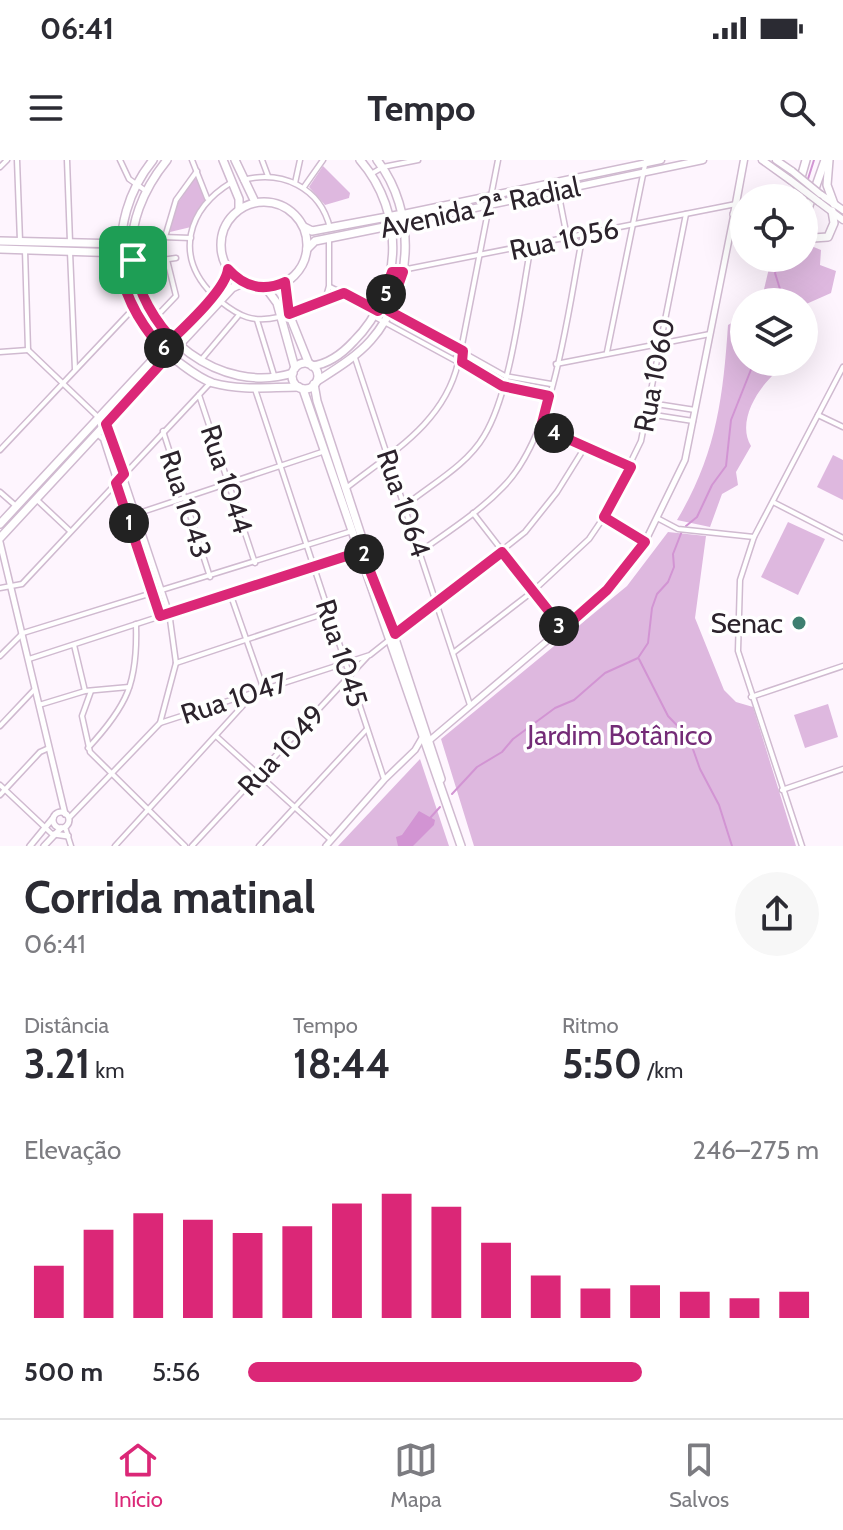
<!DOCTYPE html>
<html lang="pt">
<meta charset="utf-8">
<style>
body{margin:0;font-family:Cabin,sans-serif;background:#f7f7f7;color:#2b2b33;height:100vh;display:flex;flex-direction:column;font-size:30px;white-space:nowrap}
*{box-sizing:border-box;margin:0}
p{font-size:26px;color:#7c7c81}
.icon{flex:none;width:44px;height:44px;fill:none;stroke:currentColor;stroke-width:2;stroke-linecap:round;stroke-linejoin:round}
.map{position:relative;height:686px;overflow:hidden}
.side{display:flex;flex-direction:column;background:#fff;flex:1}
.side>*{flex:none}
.tools{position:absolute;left:730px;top:24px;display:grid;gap:16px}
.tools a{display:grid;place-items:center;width:88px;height:88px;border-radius:50%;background:#fff;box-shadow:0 8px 32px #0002;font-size:40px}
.pin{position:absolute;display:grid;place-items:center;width:68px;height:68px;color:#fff;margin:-34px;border-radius:16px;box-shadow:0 4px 12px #0006}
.km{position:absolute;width:40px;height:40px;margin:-20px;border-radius:50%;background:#222;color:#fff;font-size:22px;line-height:40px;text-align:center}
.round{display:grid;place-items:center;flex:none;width:84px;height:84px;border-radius:42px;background:#f7f7f7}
.head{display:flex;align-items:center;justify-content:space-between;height:136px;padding:0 24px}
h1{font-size:44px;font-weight:700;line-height:60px}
.stats{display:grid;grid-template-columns:repeat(3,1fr);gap:12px;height:136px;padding:8px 24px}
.stats div{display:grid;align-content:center}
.stats b{font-size:40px;font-weight:700}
.stats small{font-size:22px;font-weight:400}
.stats p{font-size:22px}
.chart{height:224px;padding:16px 24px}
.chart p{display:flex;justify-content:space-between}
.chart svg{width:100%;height:144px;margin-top:8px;stroke:#db2777;stroke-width:6}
ul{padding:0 24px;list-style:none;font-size:26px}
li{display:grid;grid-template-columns:128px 96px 1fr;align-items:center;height:60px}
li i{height:20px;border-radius:10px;background:#db2777}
.status{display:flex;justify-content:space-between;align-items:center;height:56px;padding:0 40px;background:#fff;direction:ltr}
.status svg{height:22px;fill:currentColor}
header{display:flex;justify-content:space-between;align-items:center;height:104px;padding:0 24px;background:#fff;font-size:36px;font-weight:700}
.tabs{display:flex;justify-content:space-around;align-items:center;height:112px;border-top:2px solid #e1e1e2;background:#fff;font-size:22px;color:#7c7c81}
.tabs a{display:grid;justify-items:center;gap:4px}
.tabs .active{color:#db2777}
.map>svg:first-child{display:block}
</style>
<div class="status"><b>06:41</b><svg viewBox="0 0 49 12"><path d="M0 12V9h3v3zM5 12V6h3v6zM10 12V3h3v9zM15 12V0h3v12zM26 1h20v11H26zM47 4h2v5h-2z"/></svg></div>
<header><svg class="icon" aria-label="menu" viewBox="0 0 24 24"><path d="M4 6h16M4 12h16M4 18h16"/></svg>Tempo<svg class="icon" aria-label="search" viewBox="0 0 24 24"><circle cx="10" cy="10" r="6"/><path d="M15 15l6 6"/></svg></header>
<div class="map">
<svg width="843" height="686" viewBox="0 0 843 686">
<rect width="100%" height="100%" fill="#fef5fe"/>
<!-- green -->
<g fill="#deb8df">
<polygon points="323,6 350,33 349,38 325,45 309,27"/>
<polygon points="194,19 198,19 205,40 191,67 170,72 174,49"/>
<polygon points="804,83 821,90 820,105 836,111 831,133 804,145 761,142 770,104 765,98 804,98"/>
<path d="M 744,156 L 744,202 L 790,202 C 765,216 734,258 751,286 L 736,312 L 738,325 L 722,334 L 710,367 L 677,360 C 716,295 723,239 728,165 Z"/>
<polygon points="833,295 843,300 843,340 817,327"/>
<polygon points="788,362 825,379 798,435 761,417"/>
<polygon points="668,372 706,376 695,458 724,530 736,542 753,547 796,686 474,686 441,579 627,426"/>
<polygon points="828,544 838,577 805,588 794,555"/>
<polygon points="420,599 449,686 338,686"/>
</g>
<!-- water -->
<polygon fill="#d294d3" points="419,651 435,660 434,665 413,686 398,686 396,677 402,675"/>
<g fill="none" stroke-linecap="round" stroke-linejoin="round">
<!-- stream -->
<g stroke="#d294d3" stroke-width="2">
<polyline points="802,38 814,0"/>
<polyline points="780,98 775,113 784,142"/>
<polyline points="686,366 697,357 712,325 726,306 731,260 754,202"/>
<polyline points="639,499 668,556 689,578 700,609 719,645 732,686"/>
<polyline points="452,634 477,607 502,592 513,579 555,548 574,540 605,513 638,498 648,483 652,448 657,434 668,422 674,407 673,394 682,371"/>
<polyline points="430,658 440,647"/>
</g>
<!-- minor casing -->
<g stroke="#d0bad0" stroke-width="7">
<g id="minor">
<polyline points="17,0 20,81"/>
<polyline points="67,0 70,82"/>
<polyline points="120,0 129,19 146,31"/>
<polyline points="192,0 207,38"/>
<polyline points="262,0 268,16"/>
<polyline points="0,7 7,0"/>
<polyline points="371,14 383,7 418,0"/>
<path d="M 243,20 C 282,10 320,27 330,68"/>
<polyline points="295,23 300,0"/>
<polyline points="304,27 323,0"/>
<polyline points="558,31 567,77"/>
<polyline points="133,76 191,78"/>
<polyline points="165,77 176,40 197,11"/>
<polyline points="25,90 28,190"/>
<polyline points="70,92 75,209"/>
<polyline points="133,104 176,98"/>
<polyline points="392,112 736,44"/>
<polyline points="330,127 376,150"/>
<path d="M 213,135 C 174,96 187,49 232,22"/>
<path d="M 220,141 C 240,157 253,163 279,157"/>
<polyline points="325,141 329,126 329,78"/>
<polyline points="380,147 459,190"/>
<polyline points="291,153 344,133"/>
<polyline points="156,157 176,136 167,100"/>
<polyline points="375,157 456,201"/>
<polyline points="257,160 274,215"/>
<polyline points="28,190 99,258"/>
<polyline points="461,190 498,0"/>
<polyline points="0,192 28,190"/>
<polyline points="607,192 646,0"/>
<circle cx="461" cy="197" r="5"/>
<polyline points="464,193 505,216 551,224"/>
<polyline points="354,195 470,545"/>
<polyline points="201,200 238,156"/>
<polyline points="462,202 502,226 548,235"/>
<polyline points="556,204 710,174"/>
<polyline points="255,229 384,619"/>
<polyline points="199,235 255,403"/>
<polyline points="650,243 695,250"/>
<polyline points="648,254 693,261"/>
<polyline points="818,255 843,267"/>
<polyline points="542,267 631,307"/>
<polyline points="163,271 210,417"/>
<polyline points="97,274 103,279 160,456"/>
<polyline points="0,290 133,149"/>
<path d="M 345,329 C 392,292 444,263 458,203"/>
<polyline points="0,332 16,346"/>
<polyline points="36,339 70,371"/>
<polyline points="773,342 843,378"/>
<path d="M 406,345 C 432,324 467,305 484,276 C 511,232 521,138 531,85"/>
<polyline points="473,353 562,468"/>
<polyline points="127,357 325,291"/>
<polyline points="604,357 645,382"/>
<polyline points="659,359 678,369 754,377"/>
<path d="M 421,391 C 449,371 479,352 503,327 C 556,274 568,147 583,74"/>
<polyline points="0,428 22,424 210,223"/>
<polyline points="230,433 263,527"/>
<polyline points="74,485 85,531"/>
<polyline points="453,493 532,432 589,379 604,357 641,281 686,54"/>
<polyline points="0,496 23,473 352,371"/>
<polyline points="29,499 358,392"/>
<polyline points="176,503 329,452"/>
<polyline points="91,531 82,556 90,592 185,686"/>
<polyline points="751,537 843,506"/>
<polyline points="39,545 85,531 129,527"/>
<polyline points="160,563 370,495 525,372 557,332 585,287"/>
<polyline points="0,566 34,530"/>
<polyline points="216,576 331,680"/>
<path d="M 88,588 C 127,546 138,523 136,464"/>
<polyline points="0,625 53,675"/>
<polyline points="782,630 843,609"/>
<polyline points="0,635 40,592 49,588"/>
<polyline points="69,658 160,563 176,503 169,452 106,264"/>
<polyline points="65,667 71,686"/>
<polyline points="115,686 256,531"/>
<polyline points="192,686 367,497"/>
<polyline points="259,686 366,570"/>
<polyline points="802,686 738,491 740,420 754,377 843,207"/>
</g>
</g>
<!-- tertiary casing -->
<g stroke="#d0bad0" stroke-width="8">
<g id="tertiary">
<polyline points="0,382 65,654"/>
<polyline points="430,580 607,430 645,382 685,300 734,54"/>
<circle cx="61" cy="660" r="8"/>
<polyline points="54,674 68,676"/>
<polyline points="30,686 53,658"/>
<polyline points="44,686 61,668"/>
<polyline points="326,686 384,620 415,590 422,578"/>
</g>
</g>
<!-- secondary casing -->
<g stroke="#d0bad0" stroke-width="9">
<g id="secondary">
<polyline points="762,0 790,20"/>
<polyline points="776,0 792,11"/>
<polyline points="820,34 843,50"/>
<polyline points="819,42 843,60"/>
<polyline points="403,54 661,0"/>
<polyline points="734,54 744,0"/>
<polyline points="404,63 703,0"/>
</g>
</g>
<!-- primary casing -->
<g stroke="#d0bad0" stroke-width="10">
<g id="primary">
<path d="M 153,0 C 103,61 112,154 177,201 C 188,209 200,219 213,223 C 242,231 269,227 299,227"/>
<path d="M 167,0 C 144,28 127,66 133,103 C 144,174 220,236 293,213"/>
<polyline points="223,0 239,39 239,49"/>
<polyline points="235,0 255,42"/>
<polyline points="829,0 827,25 834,44"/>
<polyline points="795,38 806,0"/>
<circle cx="264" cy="85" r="43"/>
<polyline points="734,54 744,58"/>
<polyline points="804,60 825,0"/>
<polyline points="304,67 312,71 403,54"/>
<polyline points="804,68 813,78 828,77 834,63 832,51"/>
<polyline points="0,81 122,84"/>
<polyline points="0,89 122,93"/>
<polyline points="307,89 315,81 394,65"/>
<polyline points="285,122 289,154 309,204"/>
<polyline points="266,128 277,143 295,208"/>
<circle cx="305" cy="216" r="13"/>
<path d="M 312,206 C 329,204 343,193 354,181 C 403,132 406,53 360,0"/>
<path d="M 317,221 C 336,209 356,197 371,180 C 414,131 417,51 377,0"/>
<polyline points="314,224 317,241 441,619"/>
<polyline points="303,229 461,686"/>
<polyline points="0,364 213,135 228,109"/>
<polyline points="0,378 232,128 243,123"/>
</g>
</g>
<!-- minor -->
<use href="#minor" stroke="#fff" stroke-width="4"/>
<!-- tertiary -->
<use href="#tertiary" stroke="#fff" stroke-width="5"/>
<!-- secondary -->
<use href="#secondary" stroke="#fff" stroke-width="6"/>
<!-- primary -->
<use href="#primary" stroke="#fff" stroke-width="7"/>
<!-- secondary-bridge casing -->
<g stroke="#d0bad0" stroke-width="9" stroke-linecap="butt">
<g id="secondary-bridge">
<polyline points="792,11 820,34"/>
<polyline points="790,20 819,42"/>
</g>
</g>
<!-- secondary-bridge -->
<use href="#secondary-bridge" stroke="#fff" stroke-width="6"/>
</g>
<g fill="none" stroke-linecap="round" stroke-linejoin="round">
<!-- route casing -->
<g stroke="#fff" stroke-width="16">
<path id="route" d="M 133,100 C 137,132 155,163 178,185 L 106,264 L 124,314 L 116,323 L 160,456 L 362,391 L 395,474 L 502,392 L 563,469 L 607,430 L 645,382 L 604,357 L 631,307 L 541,267 L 549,236 L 502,226 L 462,202 L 463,191 L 389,151 L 403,112 L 392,112 L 378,151 L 344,133 L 289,154 L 285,122 C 263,132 244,127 228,109 C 226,131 178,173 162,189 C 139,162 119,130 120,93 L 133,93 L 133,100"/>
</g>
<!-- route -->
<use href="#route" stroke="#db2777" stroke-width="10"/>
</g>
<!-- markers -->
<circle fill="#3e7f70" stroke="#fff" stroke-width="3" cx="799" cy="463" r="8"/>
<g text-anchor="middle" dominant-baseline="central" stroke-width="7" stroke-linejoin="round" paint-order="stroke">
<!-- street labels -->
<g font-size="28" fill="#2c232c" stroke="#fff">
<text transform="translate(480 47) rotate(-12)">Avenida 2ª Radial</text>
<text transform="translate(564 79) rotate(-12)">Rua 1056</text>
<text transform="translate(654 215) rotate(-79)">Rua 1060</text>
<text transform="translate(227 319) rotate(72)">Rua 1044</text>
<text transform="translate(404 343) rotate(71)">Rua 1064</text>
<text transform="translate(186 344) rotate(72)">Rua 1043</text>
<text transform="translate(342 493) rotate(72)">Rua 1045</text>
<text transform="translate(234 538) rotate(-18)">Rua 1047</text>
<text transform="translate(281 590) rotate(-47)">Rua 1049</text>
</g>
<!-- poi labels -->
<g font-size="28" fill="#2c232c" stroke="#fff" text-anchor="end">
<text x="783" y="463">Senac</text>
</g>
<!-- park labels -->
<g font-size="28" fill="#742b77" stroke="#fff">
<text x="620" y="575">Jardim Botânico</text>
</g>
</g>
</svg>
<div class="tools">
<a><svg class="icon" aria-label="locate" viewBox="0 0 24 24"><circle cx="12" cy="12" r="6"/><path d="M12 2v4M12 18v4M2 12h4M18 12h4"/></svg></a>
<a><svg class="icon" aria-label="layers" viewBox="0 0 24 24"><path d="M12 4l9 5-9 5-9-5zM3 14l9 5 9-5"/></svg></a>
</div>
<div class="pin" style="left:133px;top:100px;background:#1e9e55"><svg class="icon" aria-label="arrive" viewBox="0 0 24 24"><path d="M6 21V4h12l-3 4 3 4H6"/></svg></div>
<b class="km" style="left:129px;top:363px">1</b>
<b class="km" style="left:364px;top:394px">2</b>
<b class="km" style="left:559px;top:466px">3</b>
<b class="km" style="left:554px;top:273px">4</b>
<b class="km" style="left:386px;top:134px">5</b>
<b class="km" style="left:164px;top:188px">6</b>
</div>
<section class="side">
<div class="head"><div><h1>Corrida matinal</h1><p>06:41</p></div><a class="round"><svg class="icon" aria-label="share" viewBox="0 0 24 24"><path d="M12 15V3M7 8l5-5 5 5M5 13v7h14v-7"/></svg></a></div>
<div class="stats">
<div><p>Distância</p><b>3.21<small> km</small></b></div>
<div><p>Tempo</p><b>18:44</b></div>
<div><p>Ritmo</p><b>5:50<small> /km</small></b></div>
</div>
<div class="chart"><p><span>Elevação</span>246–275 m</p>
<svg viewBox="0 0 160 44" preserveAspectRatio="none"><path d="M5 44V28M15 44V17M25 44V12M35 44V14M45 44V18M55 44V16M65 44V9M75 44V6M85 44V10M95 44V21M105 44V31M115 44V35M125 44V34M135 44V36M145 44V38M155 44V36"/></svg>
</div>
<ul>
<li><b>500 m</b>5:56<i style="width:69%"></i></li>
</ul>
</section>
<nav class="tabs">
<a class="active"><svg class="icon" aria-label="home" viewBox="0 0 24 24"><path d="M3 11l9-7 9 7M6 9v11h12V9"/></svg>Início</a>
<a><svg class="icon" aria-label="map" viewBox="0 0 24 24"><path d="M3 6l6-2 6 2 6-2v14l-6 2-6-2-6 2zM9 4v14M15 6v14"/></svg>Mapa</a>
<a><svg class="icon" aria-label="saved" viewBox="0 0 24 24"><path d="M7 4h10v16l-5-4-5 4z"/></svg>Salvos</a>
</nav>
